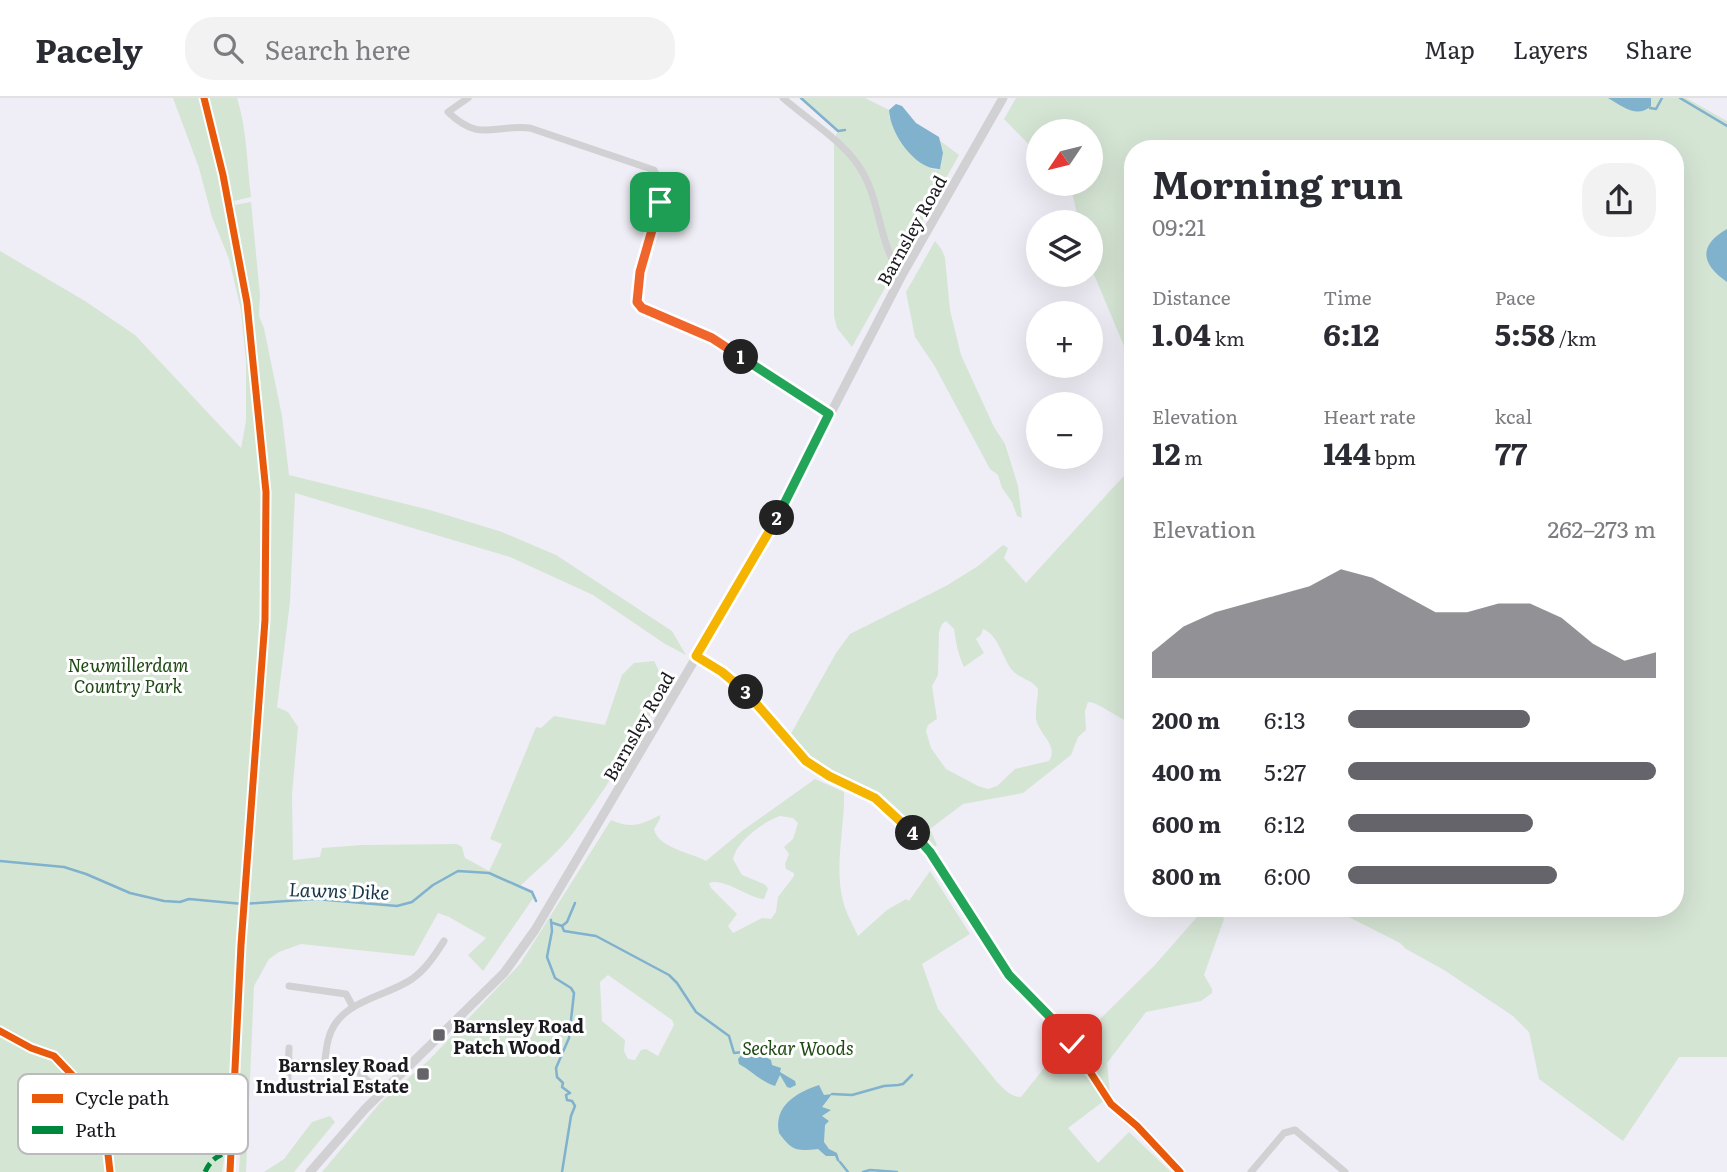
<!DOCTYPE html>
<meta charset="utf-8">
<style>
body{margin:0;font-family:Literata,serif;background:#f2f2f3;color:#2b2b33;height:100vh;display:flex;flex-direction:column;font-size:26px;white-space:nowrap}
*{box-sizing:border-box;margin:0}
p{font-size:23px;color:#7c7c81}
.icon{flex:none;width:38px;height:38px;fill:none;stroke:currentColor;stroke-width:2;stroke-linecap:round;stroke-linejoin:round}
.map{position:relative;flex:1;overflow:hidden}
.side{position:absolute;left:1124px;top:42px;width:560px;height:777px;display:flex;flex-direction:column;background:#fff;border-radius:28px;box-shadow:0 7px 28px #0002}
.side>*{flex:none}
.needle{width:46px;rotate:235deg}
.buttons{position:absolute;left:1026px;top:21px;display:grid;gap:14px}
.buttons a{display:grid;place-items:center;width:77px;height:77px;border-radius:50%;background:#fff;box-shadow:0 7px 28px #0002;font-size:35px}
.pin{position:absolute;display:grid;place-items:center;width:60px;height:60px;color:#fff;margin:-30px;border-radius:14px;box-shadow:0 4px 10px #0006}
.km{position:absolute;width:35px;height:35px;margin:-18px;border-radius:50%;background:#222;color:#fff;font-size:19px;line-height:35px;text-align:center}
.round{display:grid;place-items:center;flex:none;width:74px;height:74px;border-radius:28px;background:#f2f2f3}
.headline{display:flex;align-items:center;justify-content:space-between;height:119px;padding:0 28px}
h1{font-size:38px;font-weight:700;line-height:52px}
.metrics{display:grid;grid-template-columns:repeat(3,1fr);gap:10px;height:119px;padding:7px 28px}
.metrics div{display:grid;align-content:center}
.metrics b{font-size:30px;font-weight:700}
.metrics small{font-size:19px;font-weight:400}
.metrics p{font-size:19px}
.chart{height:196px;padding:14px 28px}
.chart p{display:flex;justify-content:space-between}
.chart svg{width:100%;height:126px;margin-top:7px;fill:#65646a;opacity:.7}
ul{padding:0 28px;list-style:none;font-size:23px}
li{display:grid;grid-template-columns:112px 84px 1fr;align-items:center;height:52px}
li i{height:18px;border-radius:9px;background:#65646a}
header{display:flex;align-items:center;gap:42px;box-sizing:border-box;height:98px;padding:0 35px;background:#fff;border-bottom:2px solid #e1e1e2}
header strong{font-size:33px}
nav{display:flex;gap:38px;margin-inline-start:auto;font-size:24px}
.search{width:490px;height:63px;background:#f2f2f3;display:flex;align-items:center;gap:18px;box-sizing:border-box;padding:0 24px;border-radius:28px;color:#7c7c81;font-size:26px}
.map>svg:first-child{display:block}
</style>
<header>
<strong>Pacely</strong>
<div class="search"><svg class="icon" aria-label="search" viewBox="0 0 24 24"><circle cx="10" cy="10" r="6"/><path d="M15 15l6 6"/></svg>Search here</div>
<nav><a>Map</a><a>Layers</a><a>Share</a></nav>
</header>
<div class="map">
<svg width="1727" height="1074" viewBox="0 0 1727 1074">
<rect width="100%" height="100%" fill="#efeef6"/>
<!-- green -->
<g fill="#d5e5d4" fill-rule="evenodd">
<path d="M 173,0 L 237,0 C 247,32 247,66 251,99 L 234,103 L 235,107 L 251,104 L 260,197 L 259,218 L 264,230 L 282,318 L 289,377 L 430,412 L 502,434 L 556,457 L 672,533 L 686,557 L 665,546 L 593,497 L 510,459 L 295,395 L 290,504 L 277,609 L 288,614 L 298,629 L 292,697 L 293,762 L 320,759 L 322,750 L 362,747 L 457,746 L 462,749 L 465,760 L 489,773 L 502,746 L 490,741 L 536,629 L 541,630 L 554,618 L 605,627 L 622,577 L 634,565 L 654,563 L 667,589 C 637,638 608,689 573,735 C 558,755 538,771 520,788 L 532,794 L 534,799 L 483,873 L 468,857 L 486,840 L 449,819 L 438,815 L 414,858 L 301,846 L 279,854 L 269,861 L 254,888 L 246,1074 L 239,1074 L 241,1036 L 228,1036 L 222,1074 L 0,1074 L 0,153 L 85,203 L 135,237 L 241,350 L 246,323 L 246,264 L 241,212 L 229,161 L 212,119 L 199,70 Z"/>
<polygon points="801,0 865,0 889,12 889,19 930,70 936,72 941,69 943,55 939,42 959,57 852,249 837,230 834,218 834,42 838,33"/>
<polygon points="1016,0 1686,0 1727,23 1727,959 1679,959 1623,1043 1539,981 1529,934 1513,918 1444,872 1406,851 1400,845 1331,810 1675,810 1675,51 1132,51 1132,267 1090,167 1090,124 1079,124 1071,90 1067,86 1090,86 1090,33 1038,33 1038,56 1004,21"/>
<polygon points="935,143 942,152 945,160 950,212 961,257 994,329 1005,346 1018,388 1022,420 1017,418 1012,404 1002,390 998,377 990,371 934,267 915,239 906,194"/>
<path d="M 1132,369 L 1132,625 C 1118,621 1099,604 1088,604 L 1085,613 L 1086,632 L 1078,639 L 1071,657 L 1023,695 L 963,706 L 930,731 L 937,747 L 930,754 L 894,715 L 806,663 L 788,641 L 836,555 L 850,536 L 946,488 L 978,468 L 1003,447 L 1008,450 L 1004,460 L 1026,485 ZM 946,523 L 954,531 C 956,545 958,556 964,569 L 984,555 L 976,541 L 981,537 L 983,531 C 998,537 1002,558 1011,571 C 1019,581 1032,581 1038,591 C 1038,601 1035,611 1036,621 C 1039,637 1059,647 1049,663 L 1015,671 L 997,688 L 988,691 L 978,688 L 946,671 L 931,650 L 926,633 L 928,627 L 937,621 L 932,588 L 938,577 L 939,534 L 942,526 Z"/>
<path d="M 815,681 L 844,694 C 845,730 834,767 843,803 C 846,815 853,827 858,838 L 887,812 L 906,801 L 909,803 L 930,773 L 970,836 L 922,866 L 938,911 L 997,984 C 1004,991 1011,999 1021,999 L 1048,965 L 1045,955 L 1056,941 L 1105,1002 L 1068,1030 L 1098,1065 L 1129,1034 L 1171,1074 L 322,1074 L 380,1005 L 430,961 L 520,866 L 611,722 C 631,731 641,727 660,717 L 660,721 L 654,731 C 658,750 690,754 706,763 L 742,733 ZM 780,718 L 793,720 L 798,725 L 793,741 L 784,749 L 789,756 L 785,766 L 786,771 L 794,775 L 794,778 L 778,799 L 776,814 L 771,821 L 762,820 L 733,835 L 728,828 L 737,816 L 711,790 L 709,785 C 723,779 747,799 764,801 L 768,790 L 764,786 L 742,777 L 733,761 C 737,743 763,724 780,718 ZM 608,877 L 672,922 L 674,927 L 658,958 L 646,951 L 641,952 L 635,962 L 628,961 L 624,953 L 625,942 L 602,923 L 600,884 Z"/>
<polygon points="1205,810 1218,810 1224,821 1204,877 1212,891 1212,895 1201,903 1146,914 1107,965 1111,1006 1072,946 1080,933 1096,925 1154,868"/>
<polygon points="330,1018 335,1024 294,1074 264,1074 284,1061 312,1024"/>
</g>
<!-- water -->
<g fill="#80b1cd">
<path d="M 1608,0 L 1651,0 L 1651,8 C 1637,21 1622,8 1608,0 Z"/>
<path d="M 896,6 L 902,8 L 916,25 L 939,39 L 943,55 L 940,71 C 915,72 890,35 889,12 Z"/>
<path d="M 1727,131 L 1727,184 C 1702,167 1697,148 1727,131 Z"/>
<path d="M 746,951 L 751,951 L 771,962 L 772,967 L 781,970 L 780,974 L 795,983 L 796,987 L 790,990 L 787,989 L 780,977 L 775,988 C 761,984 752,973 739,966 L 738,961 Z"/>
<path d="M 819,987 L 824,997 L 832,996 L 822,1009 L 831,1012 L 822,1018 L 829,1023 L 825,1027 L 824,1044 L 829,1051 L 837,1055 L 840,1064 L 837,1063 L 835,1058 L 826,1058 L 818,1051 C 797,1053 793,1054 779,1035 C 773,1008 797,994 819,987 Z"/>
</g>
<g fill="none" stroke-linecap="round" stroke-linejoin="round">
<!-- stream -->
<g stroke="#80b1cd" stroke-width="2.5">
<polyline points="801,0 838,33 845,32"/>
<polyline points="1680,0 1727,28"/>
<polyline points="1650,10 1656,11 1662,0"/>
<polyline points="1675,94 1683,105"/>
<polyline points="0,763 64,769 86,776 130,795 164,803 180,804 189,801 243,806 316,801 397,808 412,804 433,787 458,773 489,775 532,794 536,803"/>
<polyline points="551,822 552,833 547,859 555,880 571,890 574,895 569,940 556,970 557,979 563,985 562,989 570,995 566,997 567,1002 572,1003 575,1008 571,1018 562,1074"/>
<polyline points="553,825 562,828 564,833 596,838 669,877 677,885 696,914 729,938 734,955 743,954"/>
<polyline points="562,828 567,824 575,805"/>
<polyline points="832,996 852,997 884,988 898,987 903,986 912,977"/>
<polyline points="840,1064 848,1074"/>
<polyline points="863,1074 870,1072 897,1074"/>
</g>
<!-- minor -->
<g stroke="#d1d0d3" stroke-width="7">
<path d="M 468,0 L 448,14 C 480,45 493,26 530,30 L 654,72 L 661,86 L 660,104 L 640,174 L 637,204 L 642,210 L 712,240 L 829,316"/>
<path d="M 783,0 C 809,23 846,44 863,75 C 881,107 879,148 902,177"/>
<polyline points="697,558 739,587 806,663 829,678 875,700 912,733 930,754 1009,877 1053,922 1072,946 1111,1006 1137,1028 1180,1074"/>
<polyline points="289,888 346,896 353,909"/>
<polyline points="289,964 354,970 381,995"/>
<path d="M 324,967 C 326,958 326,948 329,939 C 340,902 384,900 412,881 C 426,871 435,857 444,843"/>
<polyline points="288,981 289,950"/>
<polyline points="1251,1074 1284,1035 1295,1032 1345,1074"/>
</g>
<!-- major -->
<polyline stroke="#d1d0d3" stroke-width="9" points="310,1074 365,1011 504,875 535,832 766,441 902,177 1003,0"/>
<!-- quiet -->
<path stroke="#00873e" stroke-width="5" stroke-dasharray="10 5" stroke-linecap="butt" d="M 205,1074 C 211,1061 218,1057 232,1053"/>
<!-- cycleway casing -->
<g stroke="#fff" stroke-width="11">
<g id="cycleway">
<polyline points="204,0 223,77 247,205 266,394 265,522 241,847 230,1074"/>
<polyline points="697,558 739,587 806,663 829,678 875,700 912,733 930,754 1009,877 1053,922 1072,946 1111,1006 1137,1028 1180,1074"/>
<polyline points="0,933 31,950 54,958 75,980 88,1005 105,1030 110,1074"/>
</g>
</g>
<!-- cycleway -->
<use href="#cycleway" stroke="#e8590c" stroke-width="7"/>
</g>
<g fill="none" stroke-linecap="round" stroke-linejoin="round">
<!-- split-1 casing -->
<g stroke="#fff" stroke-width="14">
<polyline id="split-1" points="660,104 640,174 637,204 642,210 712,240 741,259"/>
</g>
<!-- split-2 casing -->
<g stroke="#fff" stroke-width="14">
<polyline id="split-2" points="741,259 829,316 777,420"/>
</g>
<!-- split-3 casing -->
<g stroke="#fff" stroke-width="14">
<polyline id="split-3" points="746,594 722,574 696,558 777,420"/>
</g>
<!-- split-4 casing -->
<g stroke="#fff" stroke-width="14">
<polyline id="split-4" points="746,594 806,663 829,678 875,700 913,735"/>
</g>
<!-- split-5 casing -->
<g stroke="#fff" stroke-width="14">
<polyline id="split-5" points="913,735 930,754 1009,877 1053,922 1072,946"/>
</g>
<!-- split-1 -->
<use href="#split-1" stroke="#f0652b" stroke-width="9"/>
<!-- split-2 -->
<use href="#split-2" stroke="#22a559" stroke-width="9"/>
<!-- split-3 -->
<use href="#split-3" stroke="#f5b400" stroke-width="9"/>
<!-- split-4 -->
<use href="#split-4" stroke="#f5b400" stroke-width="9"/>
<!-- split-5 -->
<use href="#split-5" stroke="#22a559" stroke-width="9"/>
</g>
<!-- markers -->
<g fill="#65646a" stroke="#fff" stroke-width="2.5">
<rect x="432" y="930" width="14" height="14" rx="3.5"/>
<rect x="416" y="969" width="14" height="14" rx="3.5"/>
</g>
<g text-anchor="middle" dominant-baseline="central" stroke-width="6" stroke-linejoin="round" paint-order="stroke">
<!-- street labels -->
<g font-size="18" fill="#1b1a1f" stroke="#fff">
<text transform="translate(911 132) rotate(-61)">Barnsley Road</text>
<text transform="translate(638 628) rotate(-60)">Barnsley Road</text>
</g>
<!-- park labels -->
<g font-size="18" font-style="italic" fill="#1d4912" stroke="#fff">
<text x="128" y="566">Newmillerdam<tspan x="128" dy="21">Country Park</tspan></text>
<text x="798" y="949">Seckar Woods</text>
</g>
<!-- poi labels -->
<g font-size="18" font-weight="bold" fill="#1b1a1f" stroke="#fff" text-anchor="start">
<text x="453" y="927">Barnsley Road<tspan x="453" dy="21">Patch Wood</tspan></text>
<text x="409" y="966" text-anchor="end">Barnsley Road<tspan x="409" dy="21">Industrial Estate</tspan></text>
</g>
<!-- water labels -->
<g font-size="19" font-style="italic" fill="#163647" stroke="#fff">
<text transform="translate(339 792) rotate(2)">Lawns Dike</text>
</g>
</g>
<!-- legend -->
<rect x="18" y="976" width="230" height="80" rx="10" fill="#fff" stroke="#bbbabc" stroke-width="2"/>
<rect x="32" y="996" width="31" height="9" fill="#e8590c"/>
<rect x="32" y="1028" width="31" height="8" fill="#00873e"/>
<g font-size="19" fill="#1b1a1f">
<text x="75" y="1007">Cycle path</text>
<text x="75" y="1039">Path</text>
</g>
</svg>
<div class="buttons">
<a><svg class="needle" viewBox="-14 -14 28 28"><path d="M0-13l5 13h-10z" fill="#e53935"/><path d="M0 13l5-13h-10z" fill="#7c7c81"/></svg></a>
<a><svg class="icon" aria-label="layers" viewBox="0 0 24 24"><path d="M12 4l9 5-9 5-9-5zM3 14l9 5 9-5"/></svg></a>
<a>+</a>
<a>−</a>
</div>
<div class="pin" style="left:660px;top:104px;background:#1e9e55"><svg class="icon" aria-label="arrive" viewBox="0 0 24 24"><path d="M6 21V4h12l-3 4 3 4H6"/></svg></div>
<div class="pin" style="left:1072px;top:946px;background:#d93025"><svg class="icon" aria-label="check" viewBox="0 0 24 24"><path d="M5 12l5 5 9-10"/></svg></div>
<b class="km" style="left:741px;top:259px">1</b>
<b class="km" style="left:777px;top:420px">2</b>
<b class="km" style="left:746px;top:594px">3</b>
<b class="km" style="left:913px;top:735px">4</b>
<section class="side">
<div class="headline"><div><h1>Morning run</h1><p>09:21</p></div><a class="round"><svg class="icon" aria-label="share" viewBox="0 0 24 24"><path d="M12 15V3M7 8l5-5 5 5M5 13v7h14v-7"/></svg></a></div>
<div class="metrics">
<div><p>Distance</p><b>1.04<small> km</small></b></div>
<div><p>Time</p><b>6:12</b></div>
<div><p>Pace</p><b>5:58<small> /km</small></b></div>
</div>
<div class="metrics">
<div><p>Elevation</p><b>12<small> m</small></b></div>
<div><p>Heart rate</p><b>144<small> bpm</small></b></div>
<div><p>kcal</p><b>77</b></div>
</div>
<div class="chart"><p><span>Elevation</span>262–273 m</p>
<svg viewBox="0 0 160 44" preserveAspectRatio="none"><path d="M0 44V35L10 26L20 21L30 18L40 15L50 12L60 6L70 9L80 15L90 21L100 21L110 18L120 18L130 23L140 32L150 38L160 35V44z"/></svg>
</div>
<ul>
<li><b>200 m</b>6:13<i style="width:59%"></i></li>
<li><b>400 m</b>5:27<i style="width:100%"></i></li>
<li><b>600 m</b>6:12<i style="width:60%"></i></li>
<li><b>800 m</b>6:00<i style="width:68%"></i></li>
</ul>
</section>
</div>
